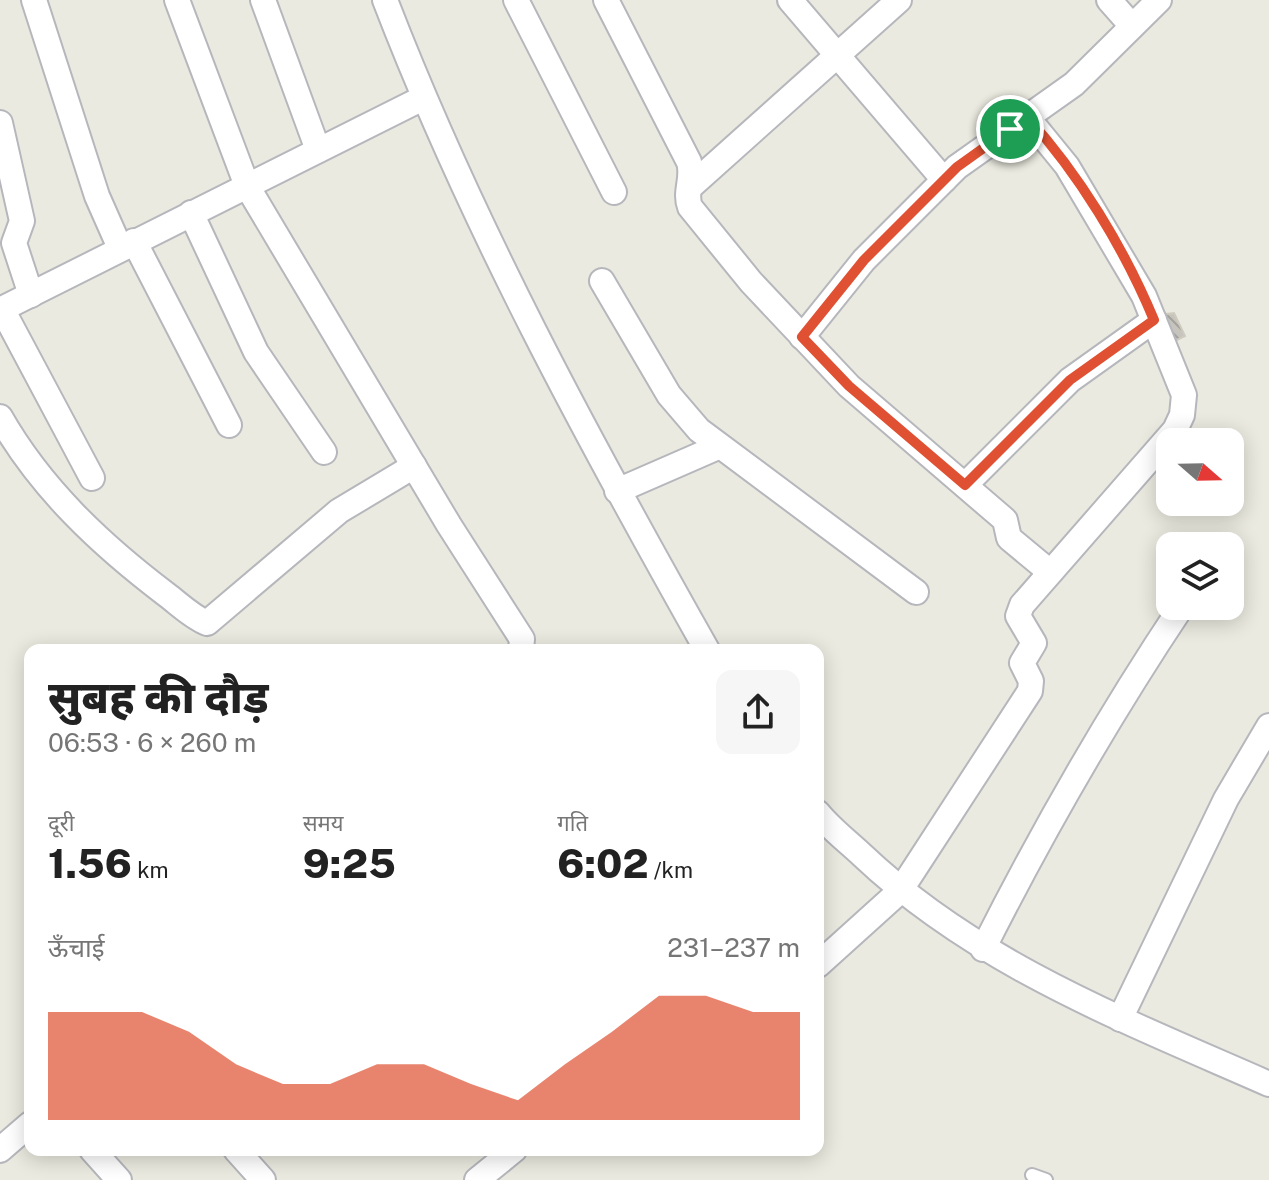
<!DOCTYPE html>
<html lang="hi">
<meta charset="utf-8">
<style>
body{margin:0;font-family:"Public Sans","Noto Sans Devanagari",sans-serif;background:#f6f6f6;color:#222;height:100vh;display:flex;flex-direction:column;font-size:30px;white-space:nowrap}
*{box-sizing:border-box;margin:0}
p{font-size:26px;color:#767676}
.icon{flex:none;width:44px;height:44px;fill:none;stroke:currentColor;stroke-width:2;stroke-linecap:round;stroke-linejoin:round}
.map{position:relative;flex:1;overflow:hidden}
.panel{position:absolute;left:24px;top:644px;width:800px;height:512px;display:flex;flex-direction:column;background:#fff;border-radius:16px;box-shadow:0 4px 20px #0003}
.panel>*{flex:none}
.needle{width:52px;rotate:110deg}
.buttons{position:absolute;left:1156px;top:428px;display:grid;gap:16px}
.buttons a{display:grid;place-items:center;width:88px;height:88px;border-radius:16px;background:#fff;box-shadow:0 4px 20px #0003;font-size:40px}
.pin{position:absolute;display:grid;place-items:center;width:68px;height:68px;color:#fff;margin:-34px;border:4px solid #fff;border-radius:50%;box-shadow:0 2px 8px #0007}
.round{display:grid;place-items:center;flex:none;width:84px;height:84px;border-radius:16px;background:#f6f6f6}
.head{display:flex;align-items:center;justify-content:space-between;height:136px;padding:0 24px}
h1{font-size:44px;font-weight:800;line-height:60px}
.stats{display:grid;grid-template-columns:repeat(3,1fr);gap:12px;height:136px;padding:8px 24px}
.stats div{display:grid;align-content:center}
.stats b{font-size:40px;font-weight:800}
.stats small{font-size:22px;font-weight:400}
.stats p{font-size:22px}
.chart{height:224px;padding:16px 24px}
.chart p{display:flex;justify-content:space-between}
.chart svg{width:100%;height:144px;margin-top:8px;fill:#df5132;opacity:.7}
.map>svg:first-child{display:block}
</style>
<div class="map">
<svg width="1269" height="1180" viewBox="0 0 1269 1180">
<defs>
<pattern id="building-back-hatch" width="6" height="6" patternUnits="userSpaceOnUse" patternTransform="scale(2)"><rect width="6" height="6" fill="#c6c4bd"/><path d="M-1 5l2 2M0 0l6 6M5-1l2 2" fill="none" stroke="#a4a29d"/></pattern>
</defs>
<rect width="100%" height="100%" fill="#ebeae0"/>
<!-- building -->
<polygon fill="url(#building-back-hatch)" stroke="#cfccbf" stroke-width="2" points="1174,313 1185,336 1171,343 1160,321 1166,314"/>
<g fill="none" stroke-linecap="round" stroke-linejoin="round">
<!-- lane casing -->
<g stroke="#b6b7bc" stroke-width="16">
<polyline id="lane" points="1032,1175 1046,1180"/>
</g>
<!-- street casing -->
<g stroke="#b6b7bc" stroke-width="28">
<g id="street">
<polyline points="34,0 97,196 120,248"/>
<polyline points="177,0 247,186 449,525 522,639 521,650"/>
<polyline points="263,0 318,150"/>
<path d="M 385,0 C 472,226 588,439 707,650"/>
<polyline points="516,0 614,192"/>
<path d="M 606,0 L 689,162 C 694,178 684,192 690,207 L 751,282 L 849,386 L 1005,520 L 1009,538 L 1050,572"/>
<polyline points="790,0 944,180"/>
<polyline points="1109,0 1132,26"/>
<polyline points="0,123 22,221 14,243 31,295"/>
<polyline points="690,187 899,0"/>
<polyline points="191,213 256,352 324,452"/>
<polyline points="134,241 229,425"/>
<polyline points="602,281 669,395 699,430 916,592"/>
<polyline points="2,309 92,478"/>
<polyline points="0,310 423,98"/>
<polyline points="802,337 864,260 957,167 1074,84 1159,0"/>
<path d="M 0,417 C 41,489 101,545 167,595 C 179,604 192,617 207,623 L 339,511 L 414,466"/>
<polyline points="965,485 1070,380 1154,320"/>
<polyline points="617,491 718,447"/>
<path d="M 818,813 C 830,828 847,841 862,855 C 977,964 1126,1021 1269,1084"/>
<path d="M 983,949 C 1043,830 1108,717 1182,606"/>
<polyline points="818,965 900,891 1030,691 1031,681 1022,663 1034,643 1018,616 1022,605 1175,430 1182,415 1184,395 1144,296 1067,166 1027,117"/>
<polyline points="1120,1019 1226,799 1269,726"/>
<polyline points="0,1150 30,1124"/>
<polyline points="92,1150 119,1180"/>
<polyline points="236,1150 263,1180"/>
<polyline points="477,1180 514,1150"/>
</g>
</g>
<!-- lane -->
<use href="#lane" stroke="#fff" stroke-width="12"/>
<!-- street -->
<use href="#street" stroke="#fff" stroke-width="24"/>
</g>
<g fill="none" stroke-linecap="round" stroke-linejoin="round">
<!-- route casing -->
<g stroke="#fff" stroke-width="16">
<path id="route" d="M 1027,117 C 1079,174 1124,248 1154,320 L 1070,380 L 965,485 L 849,386 L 802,337 L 864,260 L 957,167 Z"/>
</g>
<!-- route -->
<use href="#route" stroke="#df5132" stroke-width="10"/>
</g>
</svg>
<div class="buttons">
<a><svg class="needle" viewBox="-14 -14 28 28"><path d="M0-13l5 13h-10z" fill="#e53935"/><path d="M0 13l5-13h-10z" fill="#767676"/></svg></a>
<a><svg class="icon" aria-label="layers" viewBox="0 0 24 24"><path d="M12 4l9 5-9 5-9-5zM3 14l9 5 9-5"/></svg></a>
</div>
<div class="pin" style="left:1010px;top:129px;background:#1e9e55"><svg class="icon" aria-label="arrive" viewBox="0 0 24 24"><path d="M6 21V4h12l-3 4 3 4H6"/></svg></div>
<section class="panel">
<div class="head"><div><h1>सुबह की दौड़</h1><p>06:53 · 6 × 260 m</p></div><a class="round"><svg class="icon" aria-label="share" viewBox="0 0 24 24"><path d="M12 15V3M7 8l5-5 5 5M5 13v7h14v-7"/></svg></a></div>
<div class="stats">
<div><p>दूरी</p><b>1.56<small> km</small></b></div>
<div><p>समय</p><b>9:25</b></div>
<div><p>गति</p><b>6:02<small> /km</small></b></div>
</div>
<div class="chart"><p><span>ऊँचाई</span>231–237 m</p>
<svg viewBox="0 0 160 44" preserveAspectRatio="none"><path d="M0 44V11L10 11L20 11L30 17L40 27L50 33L60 33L70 27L80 27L90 33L100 38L110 27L120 17L130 6L140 6L150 11L160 11V44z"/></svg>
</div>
</section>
</div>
